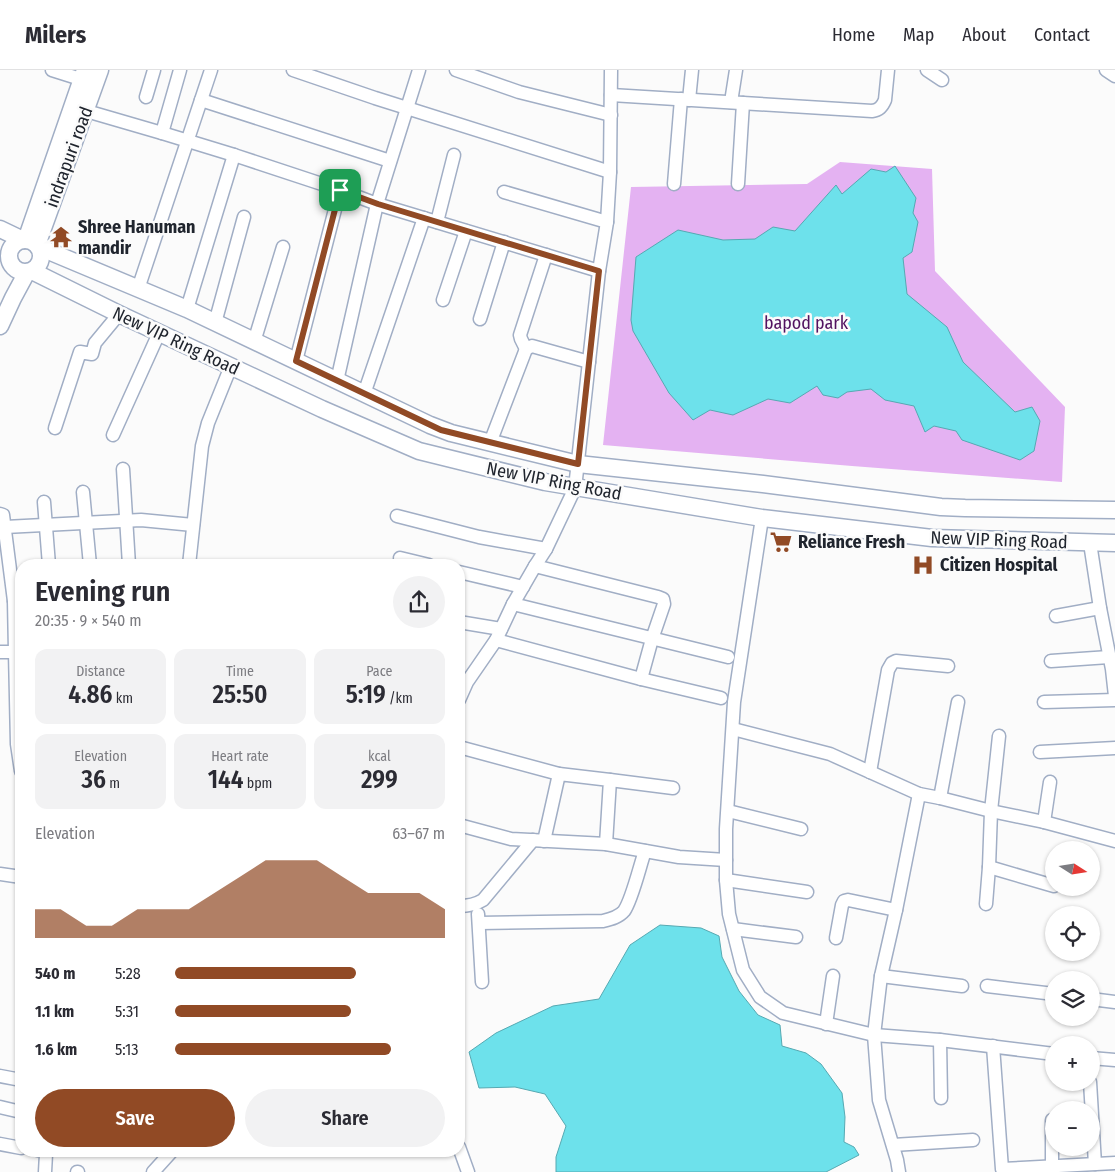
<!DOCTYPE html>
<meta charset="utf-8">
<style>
body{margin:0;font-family:"Fira Sans Condensed",sans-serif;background:#f2f2f3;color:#2b2b33;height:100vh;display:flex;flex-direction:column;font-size:19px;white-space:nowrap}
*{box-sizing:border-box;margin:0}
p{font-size:16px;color:#7c7c81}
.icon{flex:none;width:28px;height:28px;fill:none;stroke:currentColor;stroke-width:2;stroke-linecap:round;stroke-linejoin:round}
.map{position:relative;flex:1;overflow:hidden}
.side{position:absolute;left:15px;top:489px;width:450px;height:598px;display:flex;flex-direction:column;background:#fff;border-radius:20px;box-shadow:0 1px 4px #0004}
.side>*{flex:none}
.needle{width:32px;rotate:102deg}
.buttons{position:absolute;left:1045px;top:771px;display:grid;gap:10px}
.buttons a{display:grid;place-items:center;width:55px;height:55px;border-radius:50%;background:#fff;box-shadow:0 1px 4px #0004;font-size:25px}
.pin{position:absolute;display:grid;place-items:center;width:42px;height:42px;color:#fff;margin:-21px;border-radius:10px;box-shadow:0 2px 8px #0006}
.round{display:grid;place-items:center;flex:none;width:52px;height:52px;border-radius:26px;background:#f2f2f3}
.head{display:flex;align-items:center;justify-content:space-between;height:85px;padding:0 20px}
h1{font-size:28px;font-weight:600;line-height:38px}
.metrics{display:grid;grid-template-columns:repeat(3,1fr);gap:8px;height:85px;padding:5px 20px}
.metrics div{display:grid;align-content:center;border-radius:12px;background:#f2f2f3;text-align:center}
.metrics b{font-size:25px;font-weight:600}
.metrics small{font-size:14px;font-weight:400}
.metrics p{font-size:14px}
.chart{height:140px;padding:10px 20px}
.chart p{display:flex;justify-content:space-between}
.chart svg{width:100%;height:90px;margin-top:5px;fill:#914a25;opacity:.7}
.button{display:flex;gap:10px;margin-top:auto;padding:10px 20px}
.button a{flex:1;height:58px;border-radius:30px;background:#914a25;color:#fff;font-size:20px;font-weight:600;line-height:58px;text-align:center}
.button a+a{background:#f2f2f3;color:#2b2b33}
ul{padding:0 20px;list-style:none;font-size:16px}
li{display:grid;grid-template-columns:80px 60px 1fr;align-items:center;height:38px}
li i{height:12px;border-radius:6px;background:#914a25}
header{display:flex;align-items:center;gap:30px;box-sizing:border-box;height:70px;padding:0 25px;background:#fff;border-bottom:1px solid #e1e1e2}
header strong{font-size:24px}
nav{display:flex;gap:28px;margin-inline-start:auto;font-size:18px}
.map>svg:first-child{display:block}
</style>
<header>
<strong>Milers</strong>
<nav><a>Home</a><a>Map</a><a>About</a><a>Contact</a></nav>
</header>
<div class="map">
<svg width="1115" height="1102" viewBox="0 0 1115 1102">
<rect width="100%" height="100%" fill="#fbfbfb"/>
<!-- green -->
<polygon fill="#e4b2f2" points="840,92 932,99 935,201 1065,337 1062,412 852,396 603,375 631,117 807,114"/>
<!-- water -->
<g fill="#6de1eb" stroke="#56a9b2">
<polygon points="895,96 916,128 913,143 918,152 912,182 903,188 907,224 947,257 963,292 1015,342 1032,337 1040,351 1034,381 1020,390 962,370 956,361 934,356 925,362 914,336 885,330 871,319 847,322 838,328 823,325 817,316 790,333 768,329 733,345 710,340 693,350 669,323 633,261 631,250 636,187 678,160 723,170 755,169 773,157 795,161 836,115 842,124 871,99 886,102"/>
<polygon points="660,855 701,858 719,866 722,887 739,921 758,945 780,955 782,976 806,983 821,994 842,1023 845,1047 844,1072 854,1077 859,1085 826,1102 556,1102 556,1087 566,1056 545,1024 515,1017 479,1018 469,982 496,963 553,936 599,929 630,875"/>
</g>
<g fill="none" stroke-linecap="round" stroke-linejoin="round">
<!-- minor casing -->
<g stroke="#a1aec5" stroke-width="15">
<g id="minor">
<polyline points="52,0 90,12"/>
<polyline points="293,0 375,28 610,102"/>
<polyline points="456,0 519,22 611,45"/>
<polyline points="927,0 942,10"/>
<polyline points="1106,0 1115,6"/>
<path d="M 611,25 L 872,41 C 879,40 882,37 885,30 L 888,0"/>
<polyline points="146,27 154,0"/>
<polyline points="201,30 390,91"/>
<polyline points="689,30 692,0"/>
<polyline points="731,32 736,0"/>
<polyline points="76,38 162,63 234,85 340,120 377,134 599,201"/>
<polyline points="162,63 180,0"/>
<polyline points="674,114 681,29"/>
<polyline points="738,114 743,33"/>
<polyline points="504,122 607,152"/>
<polyline points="437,152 454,85"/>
<polyline points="138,219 211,0"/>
<polyline points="443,230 466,161"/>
<polyline points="187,239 234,85"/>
<polyline points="480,249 504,172"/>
<polyline points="215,253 244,147"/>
<polyline points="254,272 283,177"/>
<polyline points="526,279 521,269 520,265 546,185"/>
<polyline points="296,291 340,120"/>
<polyline points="337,311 377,134 419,0"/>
<polyline points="364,324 424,148"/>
<polyline points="55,358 80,282 92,284 95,273 119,244"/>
<polyline points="113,365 159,263"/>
<polyline points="490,373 526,279 532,276 589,292"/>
<polyline points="123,399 129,495"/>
<polyline points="83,422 90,495"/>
<polyline points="44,432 49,495"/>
<polyline points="0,444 3,445 14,531"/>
<polyline points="397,446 479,467 546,479"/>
<polyline points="762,448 734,632 726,759 726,810 729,844 743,900 760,927 783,943 874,965 940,970 1054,984"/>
<polyline points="5,457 141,450 193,455"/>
<polyline points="1090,473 1100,538 1112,599 1115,626"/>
<polyline points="400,488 429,495"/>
<polyline points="189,495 202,376 208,353 231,296"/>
<polyline points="459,502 523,517"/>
<polyline points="513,534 728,587"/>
<polyline points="1056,546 1100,538"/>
<polyline points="459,552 501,559"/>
<polyline points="496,570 641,609 652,569 664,534 663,529 658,527 535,496"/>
<polyline points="0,582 15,582 14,531 21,531"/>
<polyline points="15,582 17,674 21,701"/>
<polyline points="1051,591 1109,587"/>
<polyline points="641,609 721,628"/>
<polyline points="459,630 467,612 496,570 513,534 535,496 546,479 575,418 599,201 607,152 610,102 611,0"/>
<polyline points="1044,632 1115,630"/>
<polyline points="733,659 830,684 919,724"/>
<polyline points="459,677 559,704"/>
<polyline points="1040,682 1115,678"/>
<polyline points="870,702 888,600 892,593 896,591 948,596"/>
<polyline points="610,710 673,718"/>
<polyline points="940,728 958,632"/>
<polyline points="728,741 801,759"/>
<polyline points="1044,752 1050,712"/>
<polyline points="459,755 511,769 606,774 679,787 726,790"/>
<polyline points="544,771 559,704 610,710 606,774"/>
<polyline points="989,797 1054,816"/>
<polyline points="0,804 21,807"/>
<polyline points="726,810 807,822"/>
<polyline points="986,834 989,797 991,741 999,666"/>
<path d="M 459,836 C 468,836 475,835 483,830 L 533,770"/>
<polyline points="478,844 482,912"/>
<path d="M 479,853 L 603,851 C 611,849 619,847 624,841 C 632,830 640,795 645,781"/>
<polyline points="733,859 796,867"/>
<polyline points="836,868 842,835 844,831 848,830 896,840"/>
<polyline points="881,906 962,916"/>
<polyline points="987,916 1054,924"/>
<polyline points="1091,929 1115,932"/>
<polyline points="826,954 833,906"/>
<polyline points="940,970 941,1028"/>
<polyline points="993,976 1002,1099 1115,1093"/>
<polyline points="1091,988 1115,990"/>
<polyline points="0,1006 21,1010"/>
<polyline points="1090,1012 1095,1094"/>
<polyline points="0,1037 21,1042"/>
<polyline points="1052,1050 1052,1097"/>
<polyline points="0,1074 21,1078"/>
<polyline points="893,1075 973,1070"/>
<polyline points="459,1077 468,1102"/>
<polyline points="37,1080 42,1081 46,1084 45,1102"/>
<polyline points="77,1102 78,1102"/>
<polyline points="153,1102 173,1080"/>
<polyline points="899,1102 897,1090 879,1030 874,965 881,906 896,840 919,724 940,728 991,741 1044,752 1115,771"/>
</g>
</g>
<!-- major casing -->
<g stroke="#a1aec5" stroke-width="19">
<g id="major">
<polyline points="0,159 23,170"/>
<circle cx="25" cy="186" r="16"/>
<polyline points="26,170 85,0"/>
<polyline points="37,175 100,0"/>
<polyline points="39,177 187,239 430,355 451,363 578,394 763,414 941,437 965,438 1115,440"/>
<polyline points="32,201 119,244 322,339 419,381 545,412 762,448 932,468 1115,473"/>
<polyline points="0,256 13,228 27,202"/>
</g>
</g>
<!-- minor -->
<use href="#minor" stroke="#fff" stroke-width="12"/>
<!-- major -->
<use href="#major" stroke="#fff" stroke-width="16"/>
</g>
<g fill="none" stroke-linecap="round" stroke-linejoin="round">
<!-- route casing -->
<g stroke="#fff" stroke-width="10">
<polygon id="route" points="340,120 378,134 599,201 578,394 441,360 296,291"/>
</g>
<!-- route -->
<use href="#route" stroke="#914a25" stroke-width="6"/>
</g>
<!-- icons -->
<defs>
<g id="temple-bare" transform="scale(1.725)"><path d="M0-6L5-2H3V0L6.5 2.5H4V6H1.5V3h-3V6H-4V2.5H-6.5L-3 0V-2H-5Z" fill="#914a25" stroke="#fbfbfb" stroke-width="2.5" paint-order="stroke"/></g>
<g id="supermarket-bare" transform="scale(1.725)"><path d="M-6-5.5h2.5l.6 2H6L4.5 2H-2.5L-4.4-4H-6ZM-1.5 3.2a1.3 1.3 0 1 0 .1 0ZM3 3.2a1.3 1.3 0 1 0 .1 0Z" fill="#914a25" stroke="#fbfbfb" stroke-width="2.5" paint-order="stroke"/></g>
<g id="hospital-bare" transform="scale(1.725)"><path d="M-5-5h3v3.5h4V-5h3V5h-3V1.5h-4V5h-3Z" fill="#914a25" stroke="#fbfbfb" stroke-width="2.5" paint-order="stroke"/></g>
</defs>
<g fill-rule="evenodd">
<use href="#temple-bare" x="61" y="167"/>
<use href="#supermarket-bare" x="781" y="472"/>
<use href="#hospital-bare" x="923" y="495"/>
</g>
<g text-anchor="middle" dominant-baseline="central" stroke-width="5" stroke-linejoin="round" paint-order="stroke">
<!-- street labels -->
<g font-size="18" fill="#20252e" stroke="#fbfbfb">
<text transform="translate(69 87) rotate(-70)">indrapuri road</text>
<text transform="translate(176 271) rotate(25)">New VIP Ring Road</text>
<text transform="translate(554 411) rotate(11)">New VIP Ring Road</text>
<text transform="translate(999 470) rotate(2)">New VIP Ring Road</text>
</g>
<!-- poi labels -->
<g font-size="18" font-weight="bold" fill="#20252e" stroke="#fbfbfb" text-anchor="start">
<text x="78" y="157">Shree Hanuman<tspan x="78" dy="21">mandir</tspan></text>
<text x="798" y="472">Reliance Fresh</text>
<text x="940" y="495">Citizen Hospital</text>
</g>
<!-- park labels -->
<g font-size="18" fill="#511260" stroke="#fbfbfb">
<text x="806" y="253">bapod park</text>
</g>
</g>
</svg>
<div class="buttons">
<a><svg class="needle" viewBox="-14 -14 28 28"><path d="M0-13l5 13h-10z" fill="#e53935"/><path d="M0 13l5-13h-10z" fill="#7c7c81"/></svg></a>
<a><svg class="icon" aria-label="locate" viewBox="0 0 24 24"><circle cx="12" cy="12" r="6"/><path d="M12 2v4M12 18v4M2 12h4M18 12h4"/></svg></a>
<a><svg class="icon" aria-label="layers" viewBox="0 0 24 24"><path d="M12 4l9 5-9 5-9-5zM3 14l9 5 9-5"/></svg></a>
<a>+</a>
<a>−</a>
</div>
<div class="pin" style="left:340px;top:120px;background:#1e9e55"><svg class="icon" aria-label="arrive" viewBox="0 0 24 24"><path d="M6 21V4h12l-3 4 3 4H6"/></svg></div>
<section class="side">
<div class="head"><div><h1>Evening run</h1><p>20:35 · 9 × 540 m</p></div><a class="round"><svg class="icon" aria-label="share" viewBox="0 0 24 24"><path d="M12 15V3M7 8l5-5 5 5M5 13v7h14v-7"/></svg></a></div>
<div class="metrics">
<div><p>Distance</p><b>4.86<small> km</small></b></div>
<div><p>Time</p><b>25:50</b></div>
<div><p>Pace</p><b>5:19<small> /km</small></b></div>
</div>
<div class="metrics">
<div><p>Elevation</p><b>36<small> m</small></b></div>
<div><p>Heart rate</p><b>144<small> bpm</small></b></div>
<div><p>kcal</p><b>299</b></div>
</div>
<div class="chart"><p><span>Elevation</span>63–67 m</p>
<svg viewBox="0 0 160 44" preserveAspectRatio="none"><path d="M0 44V30L10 30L20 38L30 38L40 30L50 30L60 30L70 22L80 14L90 6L100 6L110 6L120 14L130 22L140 22L150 22L160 30V44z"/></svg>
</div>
<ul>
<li><b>540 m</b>5:28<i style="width:67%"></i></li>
<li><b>1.1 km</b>5:31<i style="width:65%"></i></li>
<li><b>1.6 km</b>5:13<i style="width:80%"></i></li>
</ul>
<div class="button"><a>Save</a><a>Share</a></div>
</section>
</div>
